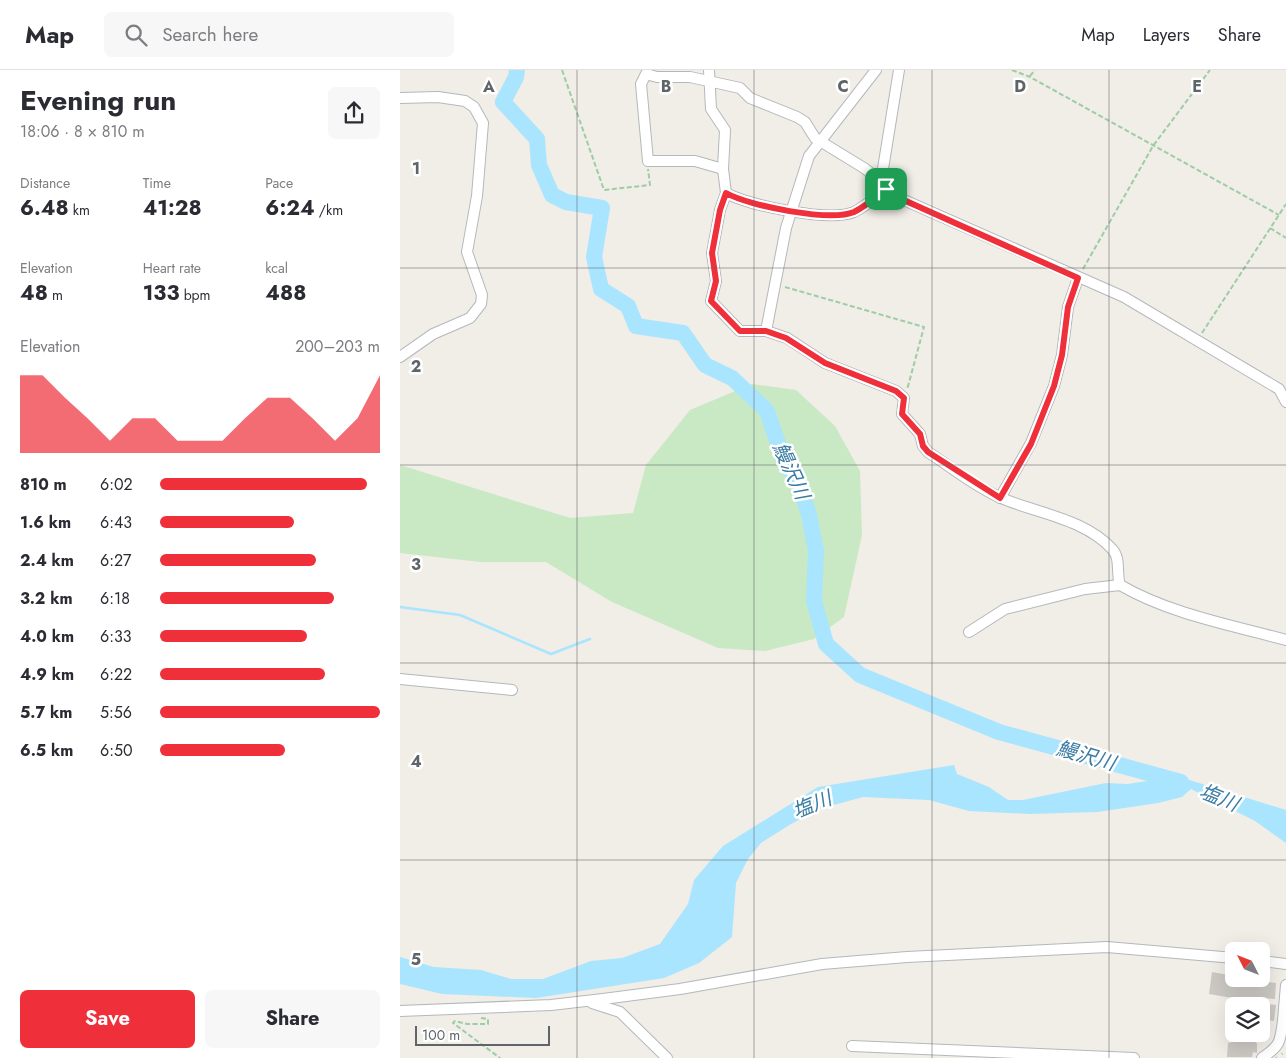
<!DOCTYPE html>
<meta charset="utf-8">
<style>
body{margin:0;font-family:Jost,"Noto Sans JP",sans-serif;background:#f7f7f7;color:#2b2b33;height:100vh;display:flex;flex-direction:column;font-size:19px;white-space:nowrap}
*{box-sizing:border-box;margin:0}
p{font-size:16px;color:#7c7c81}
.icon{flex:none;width:28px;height:28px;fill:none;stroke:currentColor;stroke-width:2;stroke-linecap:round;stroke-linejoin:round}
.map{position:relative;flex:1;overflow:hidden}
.drawer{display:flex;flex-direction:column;background:#fff;width:400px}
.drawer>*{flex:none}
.needle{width:32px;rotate:312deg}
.buttons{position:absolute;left:825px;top:872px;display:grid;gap:10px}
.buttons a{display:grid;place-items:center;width:45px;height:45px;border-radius:8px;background:#fff;box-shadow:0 5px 20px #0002;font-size:25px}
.scale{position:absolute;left:15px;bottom:12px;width:135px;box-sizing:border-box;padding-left:5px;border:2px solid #5e6468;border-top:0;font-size:14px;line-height:18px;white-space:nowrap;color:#5e6468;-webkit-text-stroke:4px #fff;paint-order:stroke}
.pin{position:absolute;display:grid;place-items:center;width:42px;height:42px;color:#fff;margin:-21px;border-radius:10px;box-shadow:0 2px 8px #0006}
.round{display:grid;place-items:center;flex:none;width:52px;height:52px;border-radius:8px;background:#f7f7f7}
.headline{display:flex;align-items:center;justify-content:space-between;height:85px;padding:0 20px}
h1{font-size:28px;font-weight:700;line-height:38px}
.stats{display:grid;grid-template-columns:repeat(3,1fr);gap:8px;height:85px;padding:5px 20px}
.stats div{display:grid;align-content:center}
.stats b{font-size:21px;font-weight:700}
.stats small{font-size:14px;font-weight:400}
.stats p{font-size:14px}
.chart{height:140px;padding:10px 20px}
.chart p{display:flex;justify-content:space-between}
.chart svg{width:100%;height:90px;margin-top:5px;fill:#ef2f3a;opacity:.7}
.cta{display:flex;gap:10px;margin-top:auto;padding:10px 20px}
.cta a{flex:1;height:58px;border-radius:8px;background:#ef2f3a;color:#fff;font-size:20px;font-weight:700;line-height:58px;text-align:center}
.cta a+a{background:#f7f7f7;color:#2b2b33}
ul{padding:0 20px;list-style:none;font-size:16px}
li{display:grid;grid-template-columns:80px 60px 1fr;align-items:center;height:38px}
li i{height:12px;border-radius:6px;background:#ef2f3a}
header{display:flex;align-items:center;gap:30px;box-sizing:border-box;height:70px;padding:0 25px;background:#fff;border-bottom:1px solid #e1e1e2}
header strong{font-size:24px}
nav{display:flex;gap:28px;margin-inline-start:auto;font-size:18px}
.search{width:350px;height:45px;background:#f7f7f7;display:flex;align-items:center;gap:12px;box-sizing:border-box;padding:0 18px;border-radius:8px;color:#7c7c81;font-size:19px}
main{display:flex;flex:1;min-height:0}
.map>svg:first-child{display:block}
</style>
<header>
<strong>Map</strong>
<div class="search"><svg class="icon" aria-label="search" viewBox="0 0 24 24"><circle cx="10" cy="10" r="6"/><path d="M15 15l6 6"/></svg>Search here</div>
<nav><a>Map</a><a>Layers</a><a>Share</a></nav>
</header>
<main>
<section class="drawer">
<div class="headline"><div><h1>Evening run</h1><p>18:06 · 8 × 810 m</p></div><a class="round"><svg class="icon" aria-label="share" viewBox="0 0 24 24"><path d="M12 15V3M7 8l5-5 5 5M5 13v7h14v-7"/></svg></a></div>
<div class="stats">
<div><p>Distance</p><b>6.48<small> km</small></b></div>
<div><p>Time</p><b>41:28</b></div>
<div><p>Pace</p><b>6:24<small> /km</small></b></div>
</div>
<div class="stats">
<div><p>Elevation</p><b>48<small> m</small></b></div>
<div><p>Heart rate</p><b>133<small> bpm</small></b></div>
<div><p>kcal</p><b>488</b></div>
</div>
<div class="chart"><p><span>Elevation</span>200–203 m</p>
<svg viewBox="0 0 160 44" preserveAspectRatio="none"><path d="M0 44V6L10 6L20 17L30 27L40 38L50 27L60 27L70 38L80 38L90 38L100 27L110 17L120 17L130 27L140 38L150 27L160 6V44z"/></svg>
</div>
<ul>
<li><b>810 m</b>6:02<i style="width:94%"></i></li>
<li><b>1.6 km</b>6:43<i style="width:61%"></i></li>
<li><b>2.4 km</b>6:27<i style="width:71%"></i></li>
<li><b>3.2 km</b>6:18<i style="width:79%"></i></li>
<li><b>4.0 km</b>6:33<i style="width:67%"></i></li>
<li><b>4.9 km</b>6:22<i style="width:75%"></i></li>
<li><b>5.7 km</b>5:56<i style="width:100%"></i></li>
<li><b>6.5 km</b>6:50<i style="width:57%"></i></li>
</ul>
<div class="cta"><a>Save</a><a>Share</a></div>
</section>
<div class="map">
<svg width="886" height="988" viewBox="0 0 886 988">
<rect width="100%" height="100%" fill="#f1ede7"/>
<!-- green -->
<polygon fill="#c8e9c3" points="352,314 396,320 435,356 460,401 462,465 444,547 414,569 365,581 318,578 212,532 146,492 81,492 0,483 0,395 170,448 233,443 246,395 290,340"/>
<!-- water -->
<polygon fill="#a9e5ff" points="554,695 557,704 589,717 608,730 623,730 706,713 728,714 754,710 767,703 886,740 886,773 855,751 791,719 782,727 758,733 697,742 630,744 569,741 529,730 463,727 419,739 391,754 361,773 348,789 336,813 332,867 299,893 264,908 136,928 42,924 0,914 0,887 34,897 81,900 111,909 143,909 191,891 222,888 260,874 288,834 294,810 323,776 418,717"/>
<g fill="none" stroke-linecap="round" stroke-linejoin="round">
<!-- stream -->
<polyline stroke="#a9e5ff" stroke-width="2.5" points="0,537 60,545 151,584 190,569"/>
<!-- river -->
<polyline stroke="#a9e5ff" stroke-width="16" points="117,0 116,7 103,32 137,69 139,95 152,125 166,132 202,138 194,187 201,219 228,236 236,256 283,263 305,295 332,308 367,341 383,388 400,416 409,445 416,481 414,531 426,574 460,605 599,662 781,712"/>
</g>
<!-- building -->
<g fill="#ccc8c3">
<polygon points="812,902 834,906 834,909 853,909 853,910 876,913 875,929 850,927 850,931 809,924"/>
<polygon points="868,934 876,935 874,951 866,950"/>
<polygon points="832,969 854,970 857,974 857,983 853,982 852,987 827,987 828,973 832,972"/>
</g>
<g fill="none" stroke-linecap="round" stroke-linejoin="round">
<!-- street casing -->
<g stroke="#b4b8bc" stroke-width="12">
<g id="street">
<polyline points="309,0 311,39 325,60 323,99 326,123 320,140 312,183 316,211 311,231 340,261 366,261 386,158 409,86 476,0"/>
<polyline points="0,28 38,27 65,31 74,37 83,53 77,126 67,182 82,225 81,234 70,248 33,264 0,287"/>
<polyline points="323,99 295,91 248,91 241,14 246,4 257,7 290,7 340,18 350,28 397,47 405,52 415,68 464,98 481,111 488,123 724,227 879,319 886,332"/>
<polyline points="481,111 499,0"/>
<path d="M 326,123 C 349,136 430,152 454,142 C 466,136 476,127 486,119"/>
<path d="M 366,261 L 387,268 L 425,293 L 496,321 L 504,328 L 502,344 L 520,364 L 523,376 L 528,382 C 551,397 574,416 599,427 C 634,443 684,448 712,479 C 721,488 716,503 720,515 C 770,544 831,555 886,570"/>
<polyline points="600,428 631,373 654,316 662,285 668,237 678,208"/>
<polyline points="569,562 605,539 685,519 720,515"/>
<polyline points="0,609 112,620"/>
<polyline points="861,891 886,894"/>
<polyline points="886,915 883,950 886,950"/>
<polyline points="192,933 220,942 267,988"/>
<polyline points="0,941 151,935 203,929 280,919 422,894 507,887 707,877 834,888"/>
<polyline points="452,976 734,988"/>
<path d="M 862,988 C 881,975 880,972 883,950"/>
</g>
</g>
<!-- path -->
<g stroke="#9dcda5" stroke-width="2" stroke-dasharray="5 2.5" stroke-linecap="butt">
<polyline points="162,0 204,120 250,115 248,99"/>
<polyline points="612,0 630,7 879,145"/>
<polyline points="630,6 635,0"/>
<polyline points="870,158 886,168"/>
<polyline points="683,199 753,76 810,0"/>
<polyline points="385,217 524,257 507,320"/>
<polyline points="802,263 886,134"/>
<polyline points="81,948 88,949 88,954 67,954 55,951 53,953 100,988"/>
</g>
<!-- street -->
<use href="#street" stroke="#fff" stroke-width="10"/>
<!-- rail -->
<polyline stroke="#b5b6b7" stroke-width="2.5" stroke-dasharray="1 6" stroke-linecap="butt" points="876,988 886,981"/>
</g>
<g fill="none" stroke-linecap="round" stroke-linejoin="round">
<!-- route casing -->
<g stroke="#fff" stroke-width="10">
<path id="route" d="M 486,119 L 488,123 L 678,208 L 668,237 L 662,285 L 654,316 L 631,374 L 600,428 L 528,382 L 523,376 L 520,364 L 502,344 L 504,328 L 496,321 L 425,293 L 386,268 L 366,261 L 340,261 L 311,231 L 316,211 L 312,183 L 320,140 L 326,123 C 349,136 430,152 454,142 C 466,136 476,127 486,119 Z"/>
</g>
<!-- route -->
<use href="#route" stroke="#ef2f3a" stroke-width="6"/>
</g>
<!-- grid -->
<path fill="none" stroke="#5e6468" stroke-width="1" stroke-opacity="0.55" d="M 177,0 L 177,988M 354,0 L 354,988M 532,0 L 532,988M 709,0 L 709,988M 0,198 L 886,198M 0,395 L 886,395M 0,593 L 886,593M 0,790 L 886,790"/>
<g text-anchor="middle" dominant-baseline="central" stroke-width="5" stroke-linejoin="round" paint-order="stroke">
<!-- water labels -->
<g font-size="20" font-style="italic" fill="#3b7ca3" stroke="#fff">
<text transform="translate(391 401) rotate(66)">鰻沢川</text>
<text transform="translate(686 686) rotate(16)">鰻沢川</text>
<text transform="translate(819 728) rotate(22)">塩川</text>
<text transform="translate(412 735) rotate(-22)">塩川</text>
</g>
</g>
<g font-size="16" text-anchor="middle" font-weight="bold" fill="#5e6468" stroke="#fff" stroke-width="5" stroke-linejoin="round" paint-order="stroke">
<text x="89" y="22">A</text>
<text x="266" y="22">B</text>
<text x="443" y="22">C</text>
<text x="620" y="22">D</text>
<text x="797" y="22">E</text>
<text x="16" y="104">1</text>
<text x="16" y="302">2</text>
<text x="16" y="500">3</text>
<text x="16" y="697">4</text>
<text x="16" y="895">5</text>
</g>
</svg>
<div class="buttons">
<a><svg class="needle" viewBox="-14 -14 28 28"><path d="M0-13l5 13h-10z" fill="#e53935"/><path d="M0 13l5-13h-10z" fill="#7c7c81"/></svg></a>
<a><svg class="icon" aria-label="layers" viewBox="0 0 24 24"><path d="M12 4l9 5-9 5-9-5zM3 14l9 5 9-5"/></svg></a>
</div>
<div class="scale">100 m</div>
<div class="pin" style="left:486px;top:119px;background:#1e9e55"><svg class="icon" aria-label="arrive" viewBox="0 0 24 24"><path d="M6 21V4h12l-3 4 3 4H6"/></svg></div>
</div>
</main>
